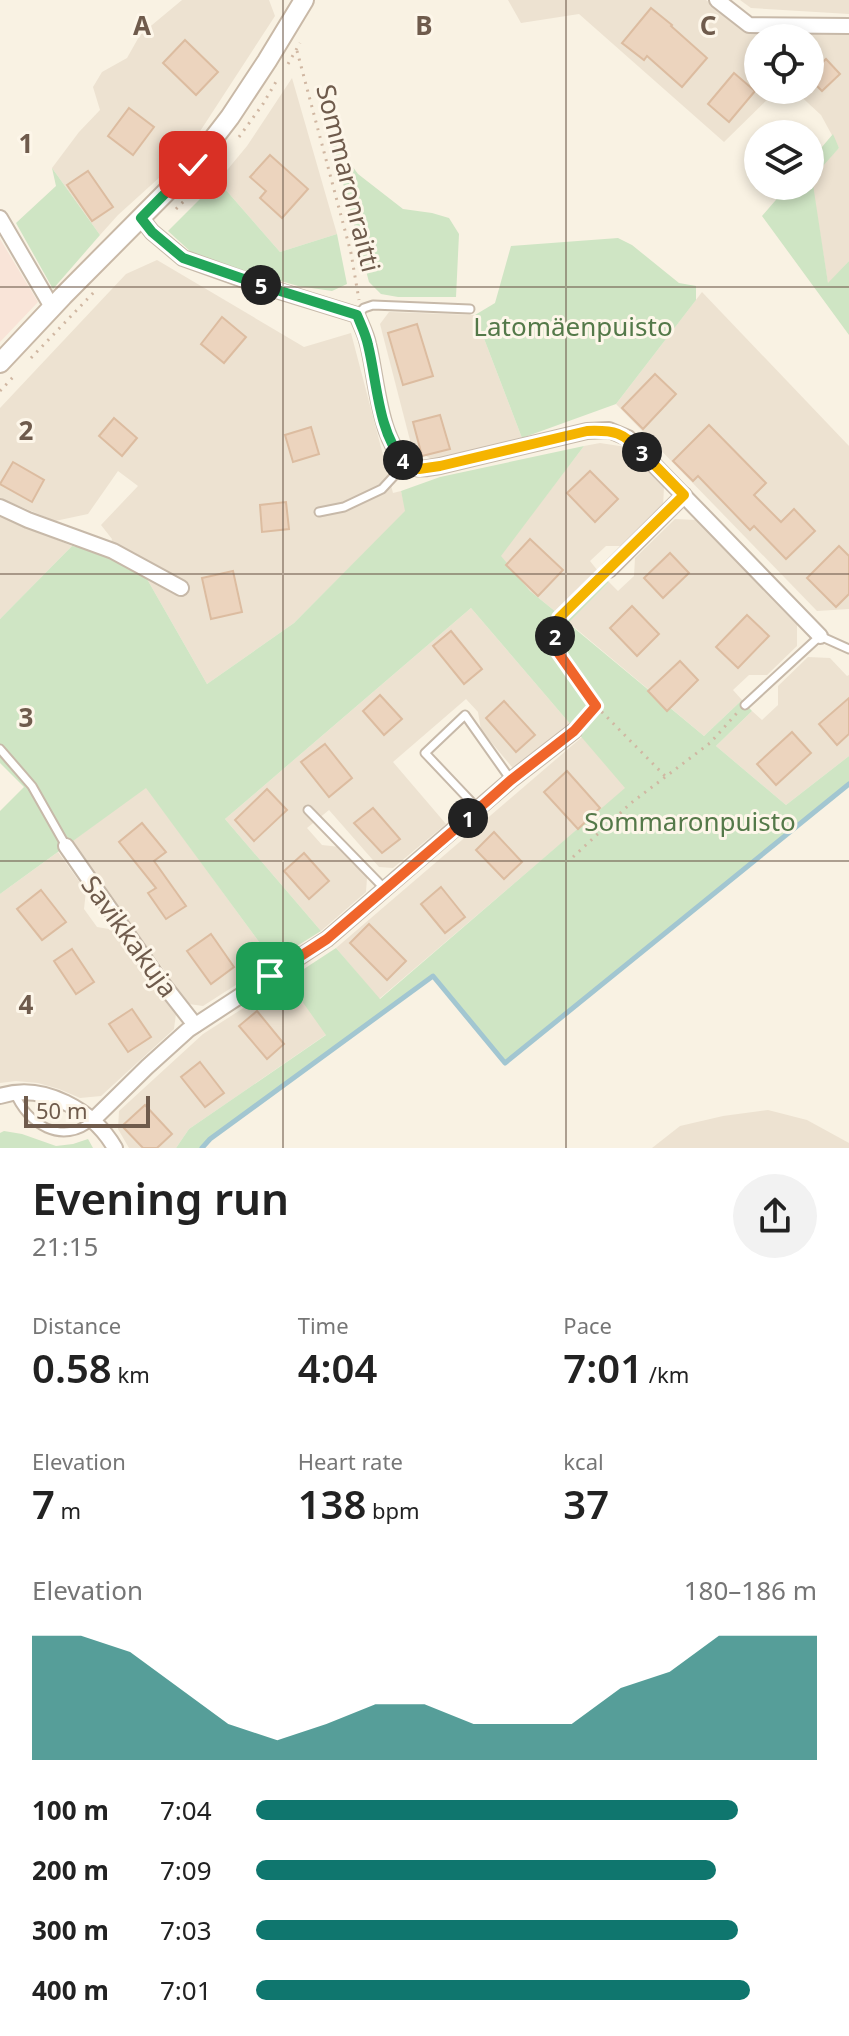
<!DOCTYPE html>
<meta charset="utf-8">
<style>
body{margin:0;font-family:"Noto Sans",sans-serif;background:#f2f2f2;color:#222;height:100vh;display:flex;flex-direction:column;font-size:30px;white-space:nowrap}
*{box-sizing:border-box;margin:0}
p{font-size:26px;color:#767676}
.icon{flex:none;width:44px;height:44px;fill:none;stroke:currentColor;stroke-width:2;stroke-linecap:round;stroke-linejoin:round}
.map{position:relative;height:1148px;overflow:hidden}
.details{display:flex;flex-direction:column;background:#fff;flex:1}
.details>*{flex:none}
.buttons{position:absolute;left:744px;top:24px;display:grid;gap:16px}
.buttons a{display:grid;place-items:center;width:80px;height:80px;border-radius:50%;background:#fff;box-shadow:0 4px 12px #0003;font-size:40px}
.scale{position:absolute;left:24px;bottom:20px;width:126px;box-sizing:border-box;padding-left:8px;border:4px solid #6f5b4c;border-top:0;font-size:22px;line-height:28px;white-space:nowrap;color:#6f5b4c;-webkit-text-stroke:6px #fdf6e9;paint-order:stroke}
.pin{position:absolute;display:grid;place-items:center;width:68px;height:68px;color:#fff;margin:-34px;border-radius:16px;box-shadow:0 4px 12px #0006}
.km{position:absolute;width:40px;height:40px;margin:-20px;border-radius:50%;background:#222;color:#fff;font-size:22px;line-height:40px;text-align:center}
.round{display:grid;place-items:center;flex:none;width:84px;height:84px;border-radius:42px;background:#f2f2f2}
.head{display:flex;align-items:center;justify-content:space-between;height:136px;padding:0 32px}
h1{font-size:44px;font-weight:600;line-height:60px}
.metrics{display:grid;grid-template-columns:repeat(3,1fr);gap:12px;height:136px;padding:8px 32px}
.metrics div{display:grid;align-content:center}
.metrics b{font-size:40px;font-weight:600}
.metrics small{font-size:22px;font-weight:400}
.metrics p{font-size:22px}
.chart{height:224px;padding:16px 32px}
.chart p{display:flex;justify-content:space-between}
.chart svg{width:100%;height:144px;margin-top:8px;fill:#0f766e;opacity:.7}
ul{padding:0 32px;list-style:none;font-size:26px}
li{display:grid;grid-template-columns:128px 96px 1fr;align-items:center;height:60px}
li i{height:20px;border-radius:10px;background:#0f766e}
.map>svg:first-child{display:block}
</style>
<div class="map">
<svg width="849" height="1148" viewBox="0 0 849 1148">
<rect width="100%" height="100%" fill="#f9f2e3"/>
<!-- residential -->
<g fill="#ede2d1">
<polygon points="182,0 269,0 275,16 195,139 192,148 118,215 100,235 52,168 79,132 100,110 93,87 102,72 127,58 140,35"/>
<polygon points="508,0 706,0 731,19 762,29 849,34 849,261 828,284 811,177 839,148 821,115 794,90 810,90 810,38 758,38 758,90 777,90 724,142 579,14 521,23"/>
<polygon points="740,0 849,0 849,14 751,8"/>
<polygon points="292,78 337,234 280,252 218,181 247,146"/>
<polygon points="157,260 304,347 351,333 393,493 401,491 406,511 294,623 207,684 139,565 108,553 112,539 101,525 138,486 118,471 88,514 55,521 0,498 0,408 126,274"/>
<polygon points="702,292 849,446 849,609 817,611 616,404"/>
<polygon points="389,312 475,315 522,438 433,460 412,448 380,324"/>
<polygon points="600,443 626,447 664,486 663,508 623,546 606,546 590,561 598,571 556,612 530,591 500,556 584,446"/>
<polygon points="0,516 72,546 0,619"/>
<polygon points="675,519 696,520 797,624 797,646 767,675 749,675 733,690 742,700 704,736 568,622 609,582 618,591 634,576 635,558"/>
<polygon points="471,608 572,726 517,773 481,730 478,712 466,699 393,762 446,824 393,868 379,867 329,810 307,828 322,845 340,847 367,878 366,892 321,931 225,819"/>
<polygon points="808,657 830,658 847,676 849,675 849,756 786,805 716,746 752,711 762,720 778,705 778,686"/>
<polygon points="582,737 626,788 379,999 336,948"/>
<polygon points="146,787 273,961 203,1006 189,1004 71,842"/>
<polygon points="58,852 86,891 84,909 97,927 115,930 176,1014 174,1029 101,1096 80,1098 59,1089 38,1083 16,1081 0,1083 0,894"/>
<polygon points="287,980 327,1034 189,1129 176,1148 129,1148 118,1129 119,1111 203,1034"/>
<polygon points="768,1110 807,1120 849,1143 849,1148 652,1148 680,1126 723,1116"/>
</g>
<!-- commercial -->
<polygon fill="#f9e4d8" points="0,239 38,302 0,342"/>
<!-- green -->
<g fill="#cfe5c4">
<polygon points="833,134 839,148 812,178 828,283 849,261 849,335 762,216 788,186 810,186 810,161"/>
<polygon points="331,137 358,174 403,209 432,213 449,218 459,234 456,297 398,297 381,294 369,282"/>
<polygon points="52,168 100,235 53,289 16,223 56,186"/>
<polygon points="218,181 280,252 337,234 347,284 332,291 298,286 232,267 192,253 168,231"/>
<polygon points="618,238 632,245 679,283 696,286 696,300 616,404 522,438 475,315 495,303 511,246"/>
<polygon points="584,446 501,556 530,591 556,612 598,571 609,582 568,623 704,736 742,700 752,711 716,746 786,805 849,756 849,784 505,1063 433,977 210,1139 202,1148 176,1148 189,1129 326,1035 287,980 336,948 380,999 625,788 471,608 225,819 321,931 273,961 146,788 0,894 0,811 24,787 0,763 0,619 72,546 108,553 139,565 207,684 294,623 405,511 401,491 440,477"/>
<polygon points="4,1131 22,1134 56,1146 73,1144 88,1139 93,1148 0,1148 0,1133"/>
</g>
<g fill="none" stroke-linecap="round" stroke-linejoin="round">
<!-- stream -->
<polyline stroke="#a2c6d1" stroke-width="5" points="202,1148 210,1139 433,976 505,1063 849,784"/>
</g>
<!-- building -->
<g fill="#ecd4be" stroke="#dcbca0" stroke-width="2">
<polygon points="651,8 672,25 671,26 707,58 682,87 647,56 644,60 622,43"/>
<polygon points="185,40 218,72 196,95 163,63"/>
<polygon points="826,59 840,74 822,91 810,79 810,74"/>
<polygon points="734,73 755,91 729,122 708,104"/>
<polygon points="129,108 154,127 133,155 108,136"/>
<polygon points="270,155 308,189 282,218 260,198 266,191 250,177"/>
<polygon points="88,171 113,207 92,221 67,185"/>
<polygon points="222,317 246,337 224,363 201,344"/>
<polygon points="417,324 433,376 403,385 388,333"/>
<polygon points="655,374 676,394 643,429 622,408"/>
<polygon points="440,415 450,449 422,456 413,422"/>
<polygon points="114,418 137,438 122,456 99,436"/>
<polygon points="709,425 766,483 754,495 781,522 794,509 815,531 786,559 754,526 750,530 698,476 693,481 673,461"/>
<polygon points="311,427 319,454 293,462 285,435"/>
<polygon points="13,462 44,480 32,502 0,484"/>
<polygon points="590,471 618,499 595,522 567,493"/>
<polygon points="286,502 289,529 262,532 260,505"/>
<polygon points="530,539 563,570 538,596 506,565"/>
<polygon points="839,546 849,556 849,594 836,607 807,578"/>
<polygon points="670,553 689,573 663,598 644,578"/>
<polygon points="233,571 242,612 211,619 202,578"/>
<polygon points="632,606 659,634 637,656 610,628"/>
<polygon points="747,615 769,636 738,668 716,647"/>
<polygon points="451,631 482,669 464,684 433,646"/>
<polygon points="680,661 698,680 667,711 648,691"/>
<polygon points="380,695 402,719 384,735 363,711"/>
<polygon points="849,698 849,734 837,745 819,724"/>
<polygon points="504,701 535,735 516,752 486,718"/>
<polygon points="792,732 811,753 776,785 757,764"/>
<polygon points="325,744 352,778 329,797 301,762"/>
<polygon points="567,771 600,808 578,829 544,792"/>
<polygon points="267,789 287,810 254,841 235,820"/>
<polygon points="373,808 400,839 382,853 354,823"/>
<polygon points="142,823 166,852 154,861 186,906 166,919 148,893 156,888 119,842"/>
<polygon points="494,832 522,862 504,879 476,850"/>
<polygon points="304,853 329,881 309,899 284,871"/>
<polygon points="441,887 465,917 445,933 421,904"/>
<polygon points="41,890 66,922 42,940 17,909"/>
<polygon points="369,924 406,961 387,980 350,943"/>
<polygon points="211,934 234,967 211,984 187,951"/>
<polygon points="72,949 94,982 76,994 54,961"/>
<polygon points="132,1009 151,1037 128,1052 109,1024"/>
<polygon points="257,1011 284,1044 267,1059 239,1026"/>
<polygon points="200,1062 224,1093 205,1107 181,1077"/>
<polygon points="145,1105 172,1134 157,1148 143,1148 122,1126"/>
</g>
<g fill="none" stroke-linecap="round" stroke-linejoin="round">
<!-- lane casing -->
<g stroke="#c7b9a9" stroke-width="11">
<g id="lane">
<polyline points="357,315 364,308 373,305 470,309"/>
<polyline points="319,512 344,507 382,489 406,463"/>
<polyline points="745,705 820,636 849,649"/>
<polyline points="0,749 32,786 66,846"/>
<polyline points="478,809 425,753 465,715 511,780"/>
<polyline points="308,810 385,889"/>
<path d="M 14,1092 C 27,1124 62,1147 93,1120"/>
</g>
</g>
<!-- street casing -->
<g stroke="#c7b9a9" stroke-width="18">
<g id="street">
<polyline points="717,0 749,25 849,26"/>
<polyline points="0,218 52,307"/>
<path d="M 141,218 L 152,232 L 183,258 L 250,282 L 357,315 C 361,325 366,334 368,344 C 377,377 379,454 416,468 C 423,470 432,467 440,466 L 587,431 L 609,430 L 628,438 L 820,636"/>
<polyline points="0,507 28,520 113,551 181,588"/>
<polyline points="609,570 684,495"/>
<polyline points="66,846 156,975 195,1025"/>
<path d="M 0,1096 C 43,1082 93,1110 115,1148"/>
<polyline points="93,1120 147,1067 188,1030 327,939 511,780 574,731"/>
</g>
</g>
<!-- secondary casing -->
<g stroke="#c9b9a7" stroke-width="22">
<polyline id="secondary" points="0,363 63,296 193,165 230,117 267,61 304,0"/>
</g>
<!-- path -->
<g stroke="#d0b7a2" stroke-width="3" stroke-dasharray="2 6" stroke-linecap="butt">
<polyline points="297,51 351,253 359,300"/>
<polyline points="288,64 300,43"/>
<polyline points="239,137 263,104 277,80"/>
<polyline points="176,209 205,180"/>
<polyline points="31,358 95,291"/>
<polyline points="0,391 15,375"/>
<polyline points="596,706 665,776"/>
<polyline points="585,719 596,706 555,648 555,634 559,618 598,581"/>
<polyline points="573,857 631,803 710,743 737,713"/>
</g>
<!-- lane -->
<use href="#lane" stroke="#fff" stroke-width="7"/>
<!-- street -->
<use href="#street" stroke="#fff" stroke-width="14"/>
<!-- secondary -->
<use href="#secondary" stroke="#fff" stroke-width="18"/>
</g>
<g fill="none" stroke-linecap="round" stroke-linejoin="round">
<!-- split-1 casing -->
<g stroke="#fff" stroke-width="16">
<polyline id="split-1" points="270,976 327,939 468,818"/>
</g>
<!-- split-2 casing -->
<g stroke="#fff" stroke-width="16">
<polyline id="split-2" points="468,818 511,780 574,731 596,706 555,648 555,636"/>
</g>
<!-- split-3 casing -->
<g stroke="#fff" stroke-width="16">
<polyline id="split-3" points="555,636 559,618 684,495 642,452"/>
</g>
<!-- split-4 casing -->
<g stroke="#fff" stroke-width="16">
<path id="split-4" d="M 403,460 L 419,469 L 440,466 L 587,431 C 615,430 622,432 642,452"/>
</g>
<!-- split-5 casing -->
<g stroke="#fff" stroke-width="16">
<path id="split-5" d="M 261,285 L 357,315 C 361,325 366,335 368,345 C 377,381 378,432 403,460"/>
</g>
<!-- split-6 casing -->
<g stroke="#fff" stroke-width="16">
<polyline id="split-6" points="193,165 141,218 152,232 183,258 261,285"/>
</g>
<!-- split-1 -->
<use href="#split-1" stroke="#f0652b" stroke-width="10"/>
<!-- split-2 -->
<use href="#split-2" stroke="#f0652b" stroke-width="10"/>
<!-- split-3 -->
<use href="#split-3" stroke="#f5b400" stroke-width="10"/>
<!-- split-4 -->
<use href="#split-4" stroke="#f5b400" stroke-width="10"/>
<!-- split-5 -->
<use href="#split-5" stroke="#22a559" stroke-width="10"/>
<!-- split-6 -->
<use href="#split-6" stroke="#22a559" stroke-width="10"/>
</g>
<!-- grid -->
<path fill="none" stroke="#6f5b4c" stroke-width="2" stroke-opacity="0.55" d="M 283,0 L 283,1148M 566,0 L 566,1148M 0,287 L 849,287M 0,574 L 849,574M 0,861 L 849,861"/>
<g text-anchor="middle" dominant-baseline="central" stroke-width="6" stroke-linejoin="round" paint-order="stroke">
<!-- street labels -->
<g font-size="26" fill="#6f5b4c" stroke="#fdf6e9">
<text transform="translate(349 178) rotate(76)">Sommaronraitti</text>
<text transform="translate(130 936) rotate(54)">Savikkakuja</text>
</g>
<!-- park labels -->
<g font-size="26" fill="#547949" stroke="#fdf6e9">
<text x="573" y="326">Latomäenpuisto</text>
<text x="690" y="821">Sommaronpuisto</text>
</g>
</g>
<g font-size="26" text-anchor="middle" font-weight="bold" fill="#6f5b4c" stroke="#fdf6e9" stroke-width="6" stroke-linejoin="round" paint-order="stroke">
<text x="142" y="35">A</text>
<text x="424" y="35">B</text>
<text x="708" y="35">C</text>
<text x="26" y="153">1</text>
<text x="26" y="440">2</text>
<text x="26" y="727">3</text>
<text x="26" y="1014">4</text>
</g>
</svg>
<div class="buttons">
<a><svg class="icon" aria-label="locate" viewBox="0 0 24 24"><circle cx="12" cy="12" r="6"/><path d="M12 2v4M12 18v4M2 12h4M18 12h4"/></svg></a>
<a><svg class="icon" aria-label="layers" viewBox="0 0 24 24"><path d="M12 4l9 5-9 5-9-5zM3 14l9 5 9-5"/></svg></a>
</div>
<div class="scale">50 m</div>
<div class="pin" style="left:270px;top:976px;background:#1e9e55"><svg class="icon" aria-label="arrive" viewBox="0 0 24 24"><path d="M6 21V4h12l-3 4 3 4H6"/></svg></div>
<div class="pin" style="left:193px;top:165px;background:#d93025"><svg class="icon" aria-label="check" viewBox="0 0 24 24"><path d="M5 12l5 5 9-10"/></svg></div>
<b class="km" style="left:468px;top:818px">1</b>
<b class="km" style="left:555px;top:636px">2</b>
<b class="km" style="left:642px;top:452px">3</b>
<b class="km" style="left:403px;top:460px">4</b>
<b class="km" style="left:261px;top:285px">5</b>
</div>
<section class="details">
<div class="head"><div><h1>Evening run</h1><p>21:15</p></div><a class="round"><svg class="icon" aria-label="share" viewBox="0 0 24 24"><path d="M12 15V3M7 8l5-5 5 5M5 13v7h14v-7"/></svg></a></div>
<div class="metrics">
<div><p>Distance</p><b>0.58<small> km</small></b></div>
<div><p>Time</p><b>4:04</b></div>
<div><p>Pace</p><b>7:01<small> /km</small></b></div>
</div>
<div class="metrics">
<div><p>Elevation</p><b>7<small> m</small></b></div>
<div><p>Heart rate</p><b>138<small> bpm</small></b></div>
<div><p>kcal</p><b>37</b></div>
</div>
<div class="chart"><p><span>Elevation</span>180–186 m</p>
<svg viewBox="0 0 160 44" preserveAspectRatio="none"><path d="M0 44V6L10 6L20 11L30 22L40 33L50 38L60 33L70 27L80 27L90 33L100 33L110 33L120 22L130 17L140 6L150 6L160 6V44z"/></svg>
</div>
<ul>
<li><b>100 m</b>7:04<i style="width:86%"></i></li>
<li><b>200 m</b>7:09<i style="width:82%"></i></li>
<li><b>300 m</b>7:03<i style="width:86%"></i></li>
<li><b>400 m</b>7:01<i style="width:88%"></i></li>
</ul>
</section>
